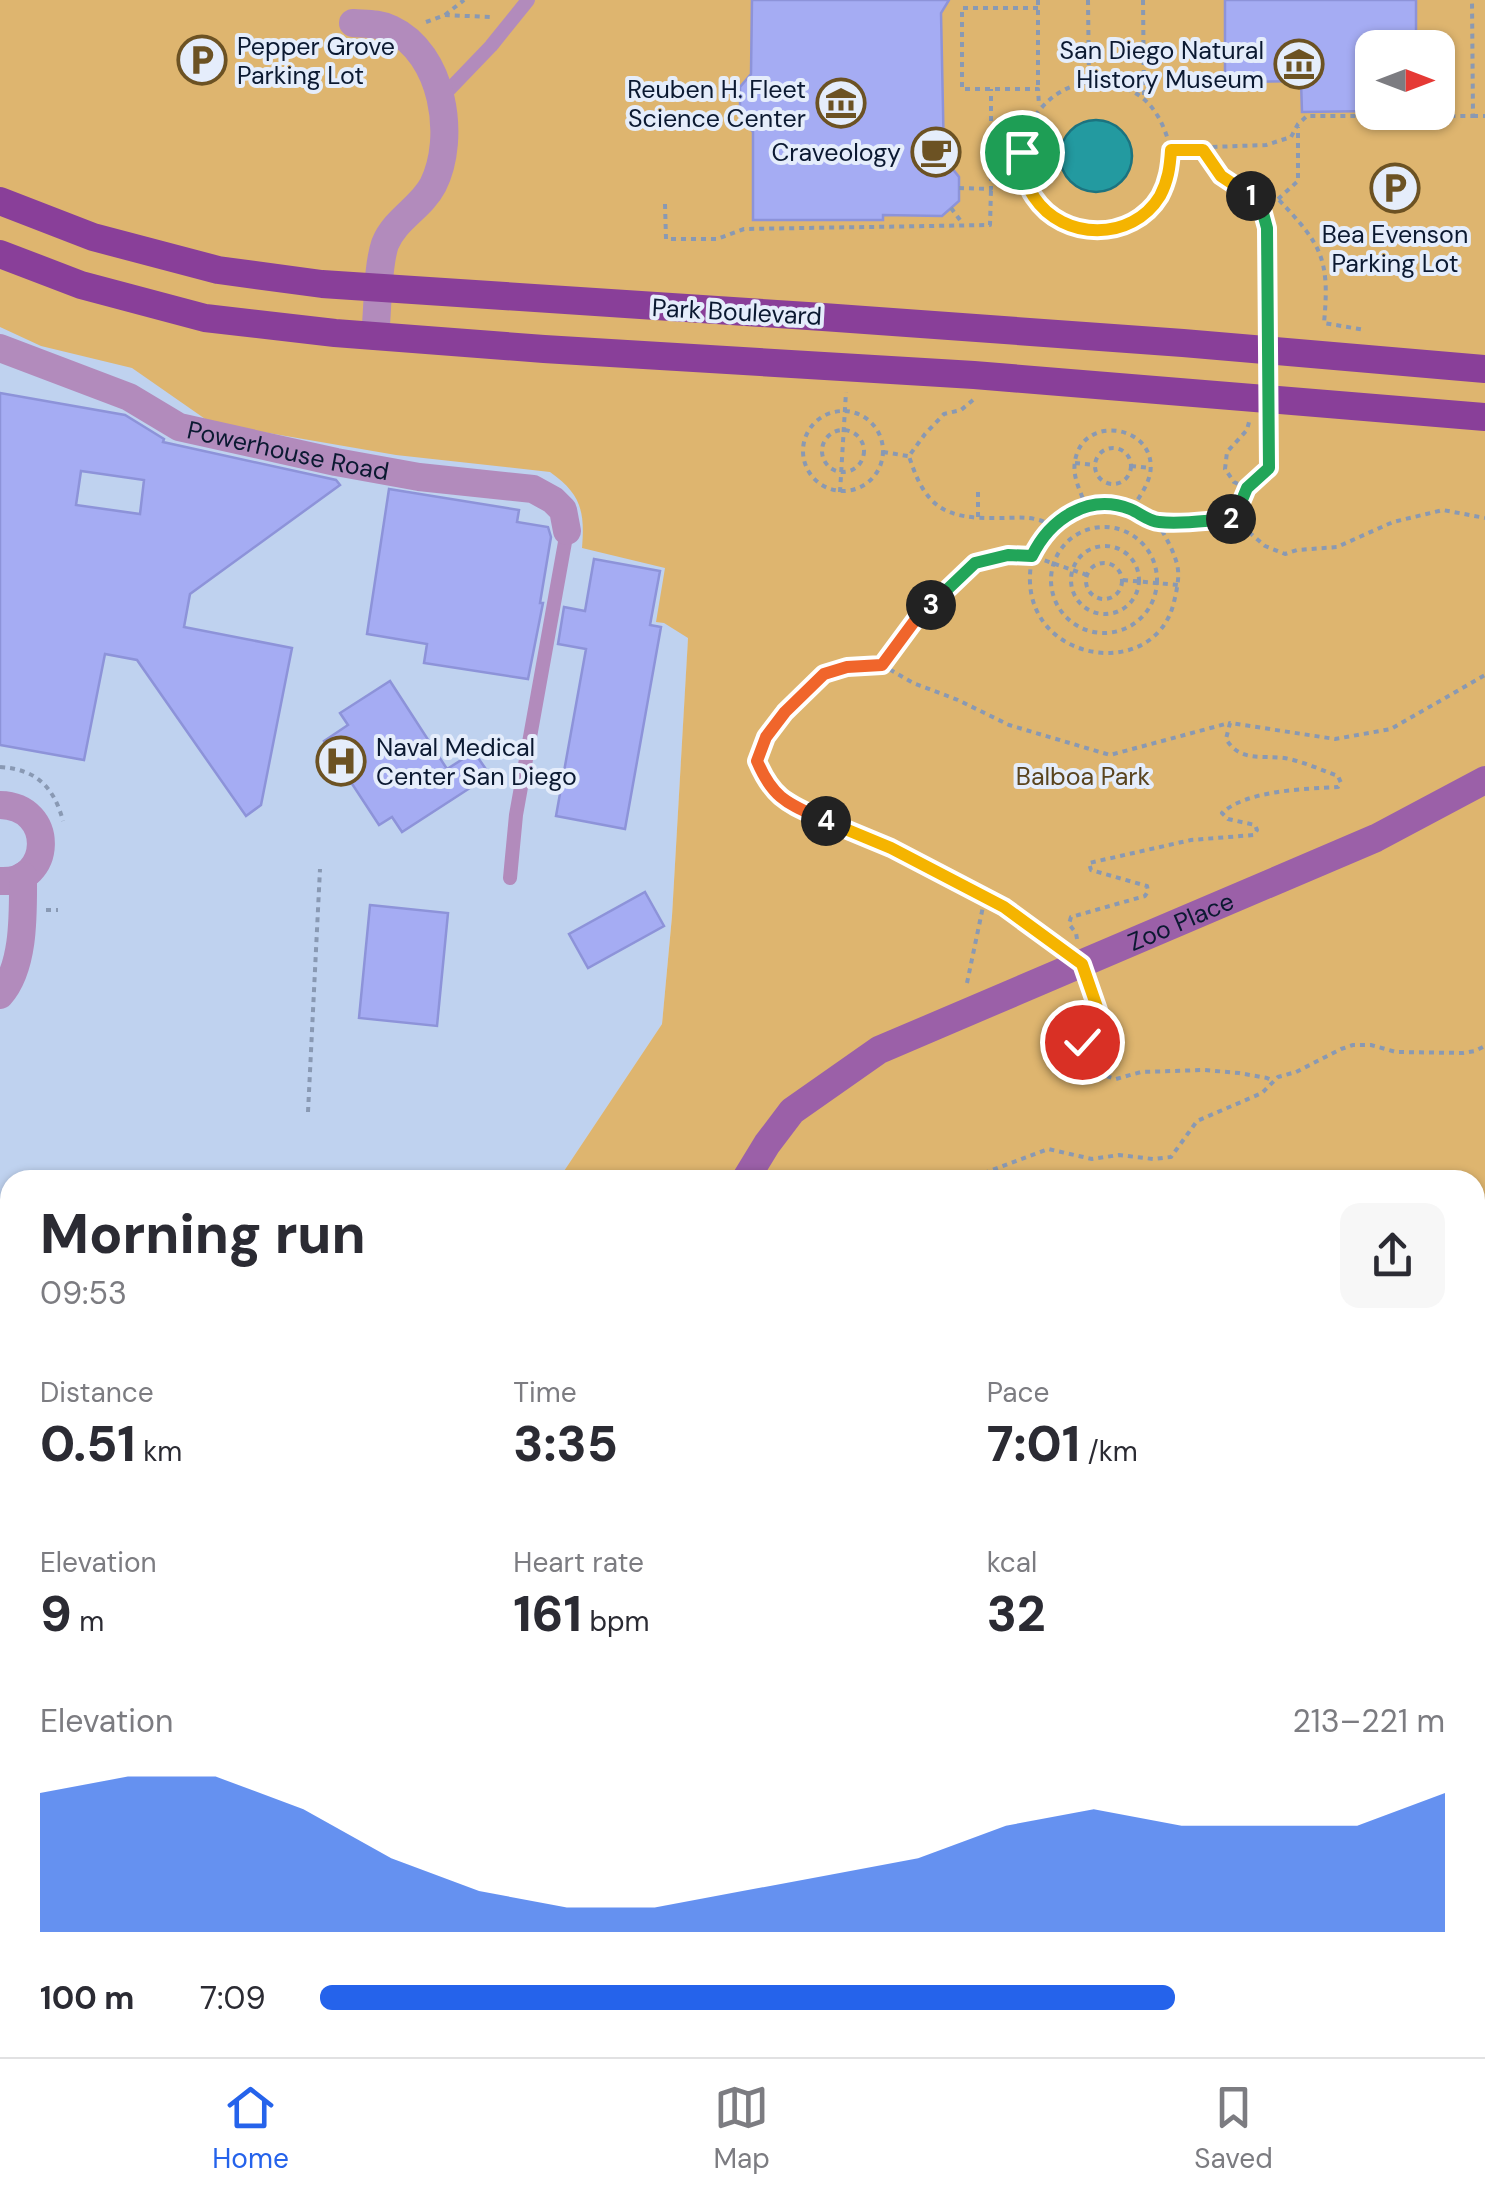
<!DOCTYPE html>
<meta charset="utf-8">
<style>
body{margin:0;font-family:"DM Sans",sans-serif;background:#f7f7f7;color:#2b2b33;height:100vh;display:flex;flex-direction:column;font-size:38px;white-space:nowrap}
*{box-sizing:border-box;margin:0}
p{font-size:32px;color:#7c7c81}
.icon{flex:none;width:55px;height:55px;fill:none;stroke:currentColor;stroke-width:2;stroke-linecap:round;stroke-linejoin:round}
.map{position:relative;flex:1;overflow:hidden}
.sheet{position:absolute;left:0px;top:1170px;width:1485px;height:888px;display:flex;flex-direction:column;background:#fff;border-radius:30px 30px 0 0;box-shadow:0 2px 8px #0004}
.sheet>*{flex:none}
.needle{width:65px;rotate:90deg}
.fabs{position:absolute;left:1355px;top:30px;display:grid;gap:20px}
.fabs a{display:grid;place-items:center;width:100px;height:100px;border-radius:20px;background:#fff;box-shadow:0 2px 8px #0004;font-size:50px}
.pin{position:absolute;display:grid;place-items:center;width:85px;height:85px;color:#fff;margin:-42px;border:5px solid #fff;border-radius:50%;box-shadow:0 2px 10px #0007}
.km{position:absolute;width:50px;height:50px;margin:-25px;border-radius:50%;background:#222;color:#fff;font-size:28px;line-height:50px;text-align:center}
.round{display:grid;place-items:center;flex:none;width:105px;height:105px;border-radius:20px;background:#f7f7f7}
.headline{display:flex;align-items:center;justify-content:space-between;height:170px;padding:0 40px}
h1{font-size:55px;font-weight:800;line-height:75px}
.stats{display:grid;grid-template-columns:repeat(3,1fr);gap:15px;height:170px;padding:10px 40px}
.stats div{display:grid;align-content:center}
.stats b{font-size:50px;font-weight:800}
.stats small{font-size:28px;font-weight:400}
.stats p{font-size:28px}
.chart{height:280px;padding:20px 40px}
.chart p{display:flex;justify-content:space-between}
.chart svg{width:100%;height:180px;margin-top:10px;fill:#2563eb;opacity:.7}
ul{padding:0 40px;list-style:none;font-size:32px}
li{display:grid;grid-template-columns:160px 120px 1fr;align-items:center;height:75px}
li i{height:25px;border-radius:12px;background:#2563eb}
.tab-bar{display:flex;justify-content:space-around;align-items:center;height:140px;border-top:2px solid #e1e1e2;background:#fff;font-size:28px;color:#7c7c81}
.tab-bar a{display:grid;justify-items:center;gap:5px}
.tab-bar .selected{color:#2563eb}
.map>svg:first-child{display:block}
</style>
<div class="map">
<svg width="1485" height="2057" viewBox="0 0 1485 2057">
<rect width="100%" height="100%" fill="#d0e0fb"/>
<!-- built -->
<polygon fill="#bfd2ef" points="0,283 693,397 690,606 672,916 662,1024 558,1180 10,1180 10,1341 0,1342"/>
<!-- green -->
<path fill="#deb56f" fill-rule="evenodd" d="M 0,0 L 1485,0 L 1485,2057 L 0,2057 L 0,1342 L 10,1341 L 10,2048 L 1475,2048 L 1475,1180 L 558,1180 L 662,1024 L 672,916 L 688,638 L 664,623 L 656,622 L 665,568 L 582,548 C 585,511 581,494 550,472 L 396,455 L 211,423 L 132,368 L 41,346 L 0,327 ZM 1372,48 L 1438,48 L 1438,112 L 1372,112 Z"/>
<!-- water -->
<circle fill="#239aa0" stroke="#1c737f" stroke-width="2.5" cx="1096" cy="156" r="36"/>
<!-- building -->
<g fill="#a5acf3" stroke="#8d93d9" stroke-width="2.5" fill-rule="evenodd">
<polygon points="752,0 949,0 941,13 944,158 959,177 959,201 942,216 883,215 883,220 753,220 753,132 740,118 740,87 751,74"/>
<polygon points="1225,0 1416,0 1416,48 1372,48 1372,111 1302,112 1301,81 1225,82"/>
<path d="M 0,393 L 125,415 L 164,439 L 163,442 L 336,480 L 340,485 L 190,594 L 184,627 L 292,648 L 261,805 L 246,816 L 137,660 L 105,654 L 84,760 L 0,745 ZM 81,471 L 144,480 L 140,514 L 76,505 Z"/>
<polygon points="389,489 519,510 517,522 548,527 551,537 540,603 543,603 528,679 424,663 427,644 367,634"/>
<polygon points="594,559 660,571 650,625 661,627 625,829 556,816 586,649 558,644 564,607 585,611"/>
<polygon points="390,681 447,769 474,752 490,775 402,832 392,817 379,825 324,741 348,725 340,713"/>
<polygon points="645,892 664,926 588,968 569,934"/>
<polygon points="370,905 448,913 437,1026 359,1018"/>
</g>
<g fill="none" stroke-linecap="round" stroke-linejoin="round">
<!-- path -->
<g stroke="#8999b3" stroke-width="4" stroke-dasharray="5 5" stroke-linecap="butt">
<polyline points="1038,0 1038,89"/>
<path d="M 1088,0 L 1089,82 C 1138,83 1159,104 1171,150 L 1203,150 L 1221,176 L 1260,203 L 1267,228 L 1267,279"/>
<polyline points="1143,0 1144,100"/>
<polyline points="1038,8 962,8 962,89 1038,89 1039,106"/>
<polyline points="445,15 464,0"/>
<polyline points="426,22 445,15 490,17"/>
<path d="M 1089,82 C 1064,86 1047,98 1033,119 C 1024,132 1022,147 1023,163 C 1028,233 1125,256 1160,195 C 1168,181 1170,166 1171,150"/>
<polyline points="1473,116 1485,116"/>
<polyline points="1203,150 1211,147 1266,145 1291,137 1298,124 1307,116 1473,116 1472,0"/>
<polyline points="992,152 1022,152"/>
<polyline points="959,188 991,189 991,89"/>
<polyline points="1278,199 1298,181 1298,127"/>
<path d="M 1260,203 L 1278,199 C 1322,245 1330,259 1324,323 L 1365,330"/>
<polyline points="665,204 666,239 717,239 744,229 990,225 991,189"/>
<polyline points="951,208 963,224"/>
<path d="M 973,400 L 961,410 L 944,414 L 925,434 L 909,456 C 925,507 944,519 997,518 C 1020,518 1031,515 1052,525"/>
<circle cx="843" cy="451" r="40"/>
<circle cx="843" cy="451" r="21"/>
<circle cx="1113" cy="466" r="18"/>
<polyline points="883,452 908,456"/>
<polyline points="1075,463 1095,465"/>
<polyline points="1131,466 1151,468"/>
<polyline points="1247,488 1234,482 1225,469 1227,452 1247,430 1249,422"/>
<polyline points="840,492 846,392"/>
<path d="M 1086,507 C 1081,492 1072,477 1075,461 C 1083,412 1159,426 1150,474 C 1147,487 1138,499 1131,510"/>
<polyline points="978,517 978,488"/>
<polyline points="1234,519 1265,546 1285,554 1297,550 1337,547 1393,522 1443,510 1485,518"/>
<path d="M 1157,522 C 1165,536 1173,549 1177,564 C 1180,576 1177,589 1174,602 C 1154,687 1011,661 1032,559 C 1037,534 1061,513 1085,507 C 1102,502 1121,504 1137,513 C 1143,516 1150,521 1158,522 C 1176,525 1214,520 1234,519 L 1247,488 L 1269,469"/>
<circle cx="1104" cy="580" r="53"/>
<circle cx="1105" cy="580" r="34"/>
<circle cx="1104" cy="581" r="18"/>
<polyline points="1123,580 1178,585"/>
<polyline points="882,665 916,619 975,563 1008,555 1032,556 1087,575"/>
<path d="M 0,767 C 36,769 54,787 63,821"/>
<polyline points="46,910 58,910"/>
<path d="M 1077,939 L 1076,933 L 1069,924 L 1071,917 L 1145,896 L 1148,891 L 1147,886 L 1091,870 L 1089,863 L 1191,840 L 1254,835 L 1257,830 L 1255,825 L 1228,819 L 1222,813 C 1247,790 1305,789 1338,787 L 1341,783 L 1338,776 C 1321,770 1302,761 1284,758 C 1260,755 1240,762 1226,739 L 1230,723 L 1335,739 L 1391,729 L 1485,675"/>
<polyline points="1058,946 1004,907 891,848 834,825 782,800 766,783 757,761 766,737 785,712 824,674 847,667 863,666 882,665 913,683 958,700 1009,725 1110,755 1229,723"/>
<polyline points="967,983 985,897"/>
<polyline points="1089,987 1099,1013 1086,1038 1077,1049 1074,1054 1076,1065 1080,1068 1116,1079 1141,1072 1204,1070 1239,1073 1267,1078 1273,1081"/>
<polyline points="308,1112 320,869"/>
<polyline points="965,1180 1048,1149 1092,1159 1119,1155 1153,1159 1171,1157 1197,1121 1262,1093 1278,1077 1296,1072 1341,1049 1353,1045 1371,1045 1396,1052 1463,1053 1475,1051 1485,1046"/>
<polyline points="1475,1404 1485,1404"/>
<polyline points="0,1521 10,1518"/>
<polyline points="1475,1654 1485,1656"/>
<polyline points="1475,1742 1485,1744"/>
<polyline points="0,1761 10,1761"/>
<polyline points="364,2048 378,2057"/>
<polyline points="548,2048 550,2057"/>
<polyline points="1172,2048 1176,2057"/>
<polyline points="1186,2048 1188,2057"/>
<polyline points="176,2057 189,2048"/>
<polyline points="195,2057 197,2048"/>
</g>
<!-- service -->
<g stroke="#b28bbc" stroke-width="14">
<polyline points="441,98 491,46 528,0"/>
<polyline points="510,878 516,815 567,531"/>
</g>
<!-- minor -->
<g stroke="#b28bbc" stroke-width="28">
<path d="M 353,23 C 366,24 379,23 391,29 C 443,53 457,137 433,185 C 421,208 395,219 385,244 C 377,268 378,310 375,336"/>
<path id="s1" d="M 0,348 L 129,397 L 179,427 L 336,462 L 419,477 L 533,489 L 553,500 L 563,510 L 567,531"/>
<path d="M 0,805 C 56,806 53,884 0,881"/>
<path d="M 0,995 C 25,967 23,912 23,876"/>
</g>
<!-- tertiary -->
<polyline stroke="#b28bbc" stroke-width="28" points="1475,1297 1485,1296"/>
<!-- secondary -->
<g stroke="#9b60a8" stroke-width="28">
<path id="s2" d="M 745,1180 L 767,1144 L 792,1111 L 879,1050 L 1376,838 L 1485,780"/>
<polyline points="0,1416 10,1416"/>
<polyline points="0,1733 10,1732"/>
<polyline points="466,2048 468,2057"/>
</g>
<!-- primary -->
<g stroke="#893f99" stroke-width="28">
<polyline points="0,201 93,237 218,270 322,284 823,317 1183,343 1485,369"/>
<polyline points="0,254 81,285 205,318 335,333 544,349 974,375 1485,417"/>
</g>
<!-- path-bridge -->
<polyline stroke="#8999b3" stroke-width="4" stroke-dasharray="5 5" stroke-linecap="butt" points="1267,279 1269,469"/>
</g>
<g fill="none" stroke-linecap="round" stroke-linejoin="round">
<!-- split-1 casing -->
<g stroke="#fff" stroke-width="20">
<path id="split-1" d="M 1022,152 C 1023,168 1025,184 1034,197 C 1063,241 1132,242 1160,196 C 1168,181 1170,167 1171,150 L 1203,150 L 1221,176 L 1251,196"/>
</g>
<!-- split-2 casing -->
<g stroke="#fff" stroke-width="20">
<polyline id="split-2" points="1231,519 1234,519 1247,488 1269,468 1267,228 1260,202 1251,196"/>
</g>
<!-- split-3 casing -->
<g stroke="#fff" stroke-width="20">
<path id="split-3" d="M 931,605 L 975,563 L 1008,555 L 1032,556 C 1050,519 1088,493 1130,509 C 1140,513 1148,521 1159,522 C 1182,525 1208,520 1231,519"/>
</g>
<!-- split-4 casing -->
<g stroke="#fff" stroke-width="20">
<path id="split-4" d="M 826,821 C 790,804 774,801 757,761 L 766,737 L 785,712 L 824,674 L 847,667 L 882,665 L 916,619 L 931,605"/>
</g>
<!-- split-5 casing -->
<g stroke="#fff" stroke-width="20">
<polyline id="split-5" points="826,821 891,848 1004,907 1082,964 1099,1013 1082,1042"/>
</g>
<!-- split-1 -->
<use href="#split-1" stroke="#f5b400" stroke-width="12"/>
<!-- split-2 -->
<use href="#split-2" stroke="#22a559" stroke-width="12"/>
<!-- split-3 -->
<use href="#split-3" stroke="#22a559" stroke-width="12"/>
<!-- split-4 -->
<use href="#split-4" stroke="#f0652b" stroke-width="12"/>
<!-- split-5 -->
<use href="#split-5" stroke="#f5b400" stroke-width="12"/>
</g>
<!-- icons -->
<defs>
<g id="parking-ring" transform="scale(2.5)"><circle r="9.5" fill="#e5edfb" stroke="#6c5223" stroke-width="1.5"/><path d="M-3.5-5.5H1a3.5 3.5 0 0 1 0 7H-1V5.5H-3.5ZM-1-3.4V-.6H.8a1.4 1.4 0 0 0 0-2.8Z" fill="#6c5223"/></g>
<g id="museum-ring" transform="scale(2.5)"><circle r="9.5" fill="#e5edfb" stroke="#6c5223" stroke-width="1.5"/><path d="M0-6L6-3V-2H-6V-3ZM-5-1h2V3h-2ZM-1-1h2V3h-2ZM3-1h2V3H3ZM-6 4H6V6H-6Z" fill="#6c5223"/></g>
<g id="cafe-ring" transform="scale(2.5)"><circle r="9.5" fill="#e5edfb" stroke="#6c5223" stroke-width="1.5"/><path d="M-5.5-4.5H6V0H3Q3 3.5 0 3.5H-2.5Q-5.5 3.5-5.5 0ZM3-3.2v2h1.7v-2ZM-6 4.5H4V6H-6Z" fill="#6c5223"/></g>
<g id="hospital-ring" transform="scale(2.5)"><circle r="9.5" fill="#e5edfb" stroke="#6c5223" stroke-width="1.5"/><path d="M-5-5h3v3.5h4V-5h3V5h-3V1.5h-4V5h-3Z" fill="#6c5223"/></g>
</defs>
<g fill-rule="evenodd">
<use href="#parking-ring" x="202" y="60"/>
<use href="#museum-ring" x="1299" y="64"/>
<use href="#museum-ring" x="841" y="103"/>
<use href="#cafe-ring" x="936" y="152"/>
<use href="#parking-ring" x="1395" y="188"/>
<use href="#hospital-ring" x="341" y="761"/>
</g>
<g text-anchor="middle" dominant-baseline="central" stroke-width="8" stroke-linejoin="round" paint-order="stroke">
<!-- poi labels -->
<g font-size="25" fill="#0b1931" stroke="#e5edfb" text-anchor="end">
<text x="237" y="46" text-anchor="start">Pepper Grove<tspan x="237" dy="29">Parking Lot</tspan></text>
<text x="1264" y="50">San Diego Natural<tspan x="1264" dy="29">History Museum</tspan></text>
<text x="806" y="89">Reuben H. Fleet<tspan x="806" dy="29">Science Center</tspan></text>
<text x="901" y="152">Craveology</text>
<text x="1395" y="234" text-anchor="middle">Bea Evenson<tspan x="1395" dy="29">Parking Lot</tspan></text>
<text x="376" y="747" text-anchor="start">Naval Medical<tspan x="376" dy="29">Center San Diego</tspan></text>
</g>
<!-- street labels -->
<g font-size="25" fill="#0b1931" stroke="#e5edfb">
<text transform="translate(737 312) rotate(3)">Park Boulevard</text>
<text stroke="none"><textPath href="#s1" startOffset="308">Powerhouse Road</textPath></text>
<text stroke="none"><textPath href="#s2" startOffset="518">Zoo Place</textPath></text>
</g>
<!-- park labels -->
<g font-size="25" fill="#5a441e" stroke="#e5edfb">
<text x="1083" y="776">Balboa Park</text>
</g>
</g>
</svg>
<div class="fabs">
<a><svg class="needle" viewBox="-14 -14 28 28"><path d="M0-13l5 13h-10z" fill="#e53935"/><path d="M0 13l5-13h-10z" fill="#7c7c81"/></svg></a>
</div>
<div class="pin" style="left:1022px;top:152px;background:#1e9e55"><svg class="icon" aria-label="arrive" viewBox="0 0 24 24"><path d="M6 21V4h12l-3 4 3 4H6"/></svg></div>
<div class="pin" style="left:1082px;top:1042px;background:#d93025"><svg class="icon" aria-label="check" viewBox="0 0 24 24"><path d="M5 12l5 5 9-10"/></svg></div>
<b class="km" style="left:1251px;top:196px">1</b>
<b class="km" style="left:1231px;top:519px">2</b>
<b class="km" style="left:931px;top:605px">3</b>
<b class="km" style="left:826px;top:821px">4</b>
<section class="sheet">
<div class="headline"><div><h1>Morning run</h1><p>09:53</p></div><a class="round"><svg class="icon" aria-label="share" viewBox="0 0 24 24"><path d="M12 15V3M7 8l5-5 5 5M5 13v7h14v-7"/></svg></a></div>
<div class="stats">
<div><p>Distance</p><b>0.51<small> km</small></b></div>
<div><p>Time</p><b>3:35</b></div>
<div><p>Pace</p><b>7:01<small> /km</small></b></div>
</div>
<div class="stats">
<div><p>Elevation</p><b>9<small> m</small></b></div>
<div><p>Heart rate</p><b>161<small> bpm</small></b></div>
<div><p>kcal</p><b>32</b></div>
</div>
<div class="chart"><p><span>Elevation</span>213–221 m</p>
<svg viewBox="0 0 160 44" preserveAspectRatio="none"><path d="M0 44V10L10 6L20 6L30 14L40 26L50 34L60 38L70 38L80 34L90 30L100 26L110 18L120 14L130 18L140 18L150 18L160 10V44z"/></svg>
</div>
<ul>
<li><b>100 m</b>7:09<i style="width:76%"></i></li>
</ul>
</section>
</div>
<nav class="tab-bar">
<a class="selected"><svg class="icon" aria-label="home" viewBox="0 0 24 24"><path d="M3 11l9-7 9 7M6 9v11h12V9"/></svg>Home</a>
<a><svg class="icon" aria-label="map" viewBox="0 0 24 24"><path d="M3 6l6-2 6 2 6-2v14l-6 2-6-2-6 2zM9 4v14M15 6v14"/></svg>Map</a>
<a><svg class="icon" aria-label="saved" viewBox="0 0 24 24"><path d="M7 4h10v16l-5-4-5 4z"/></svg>Saved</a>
</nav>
